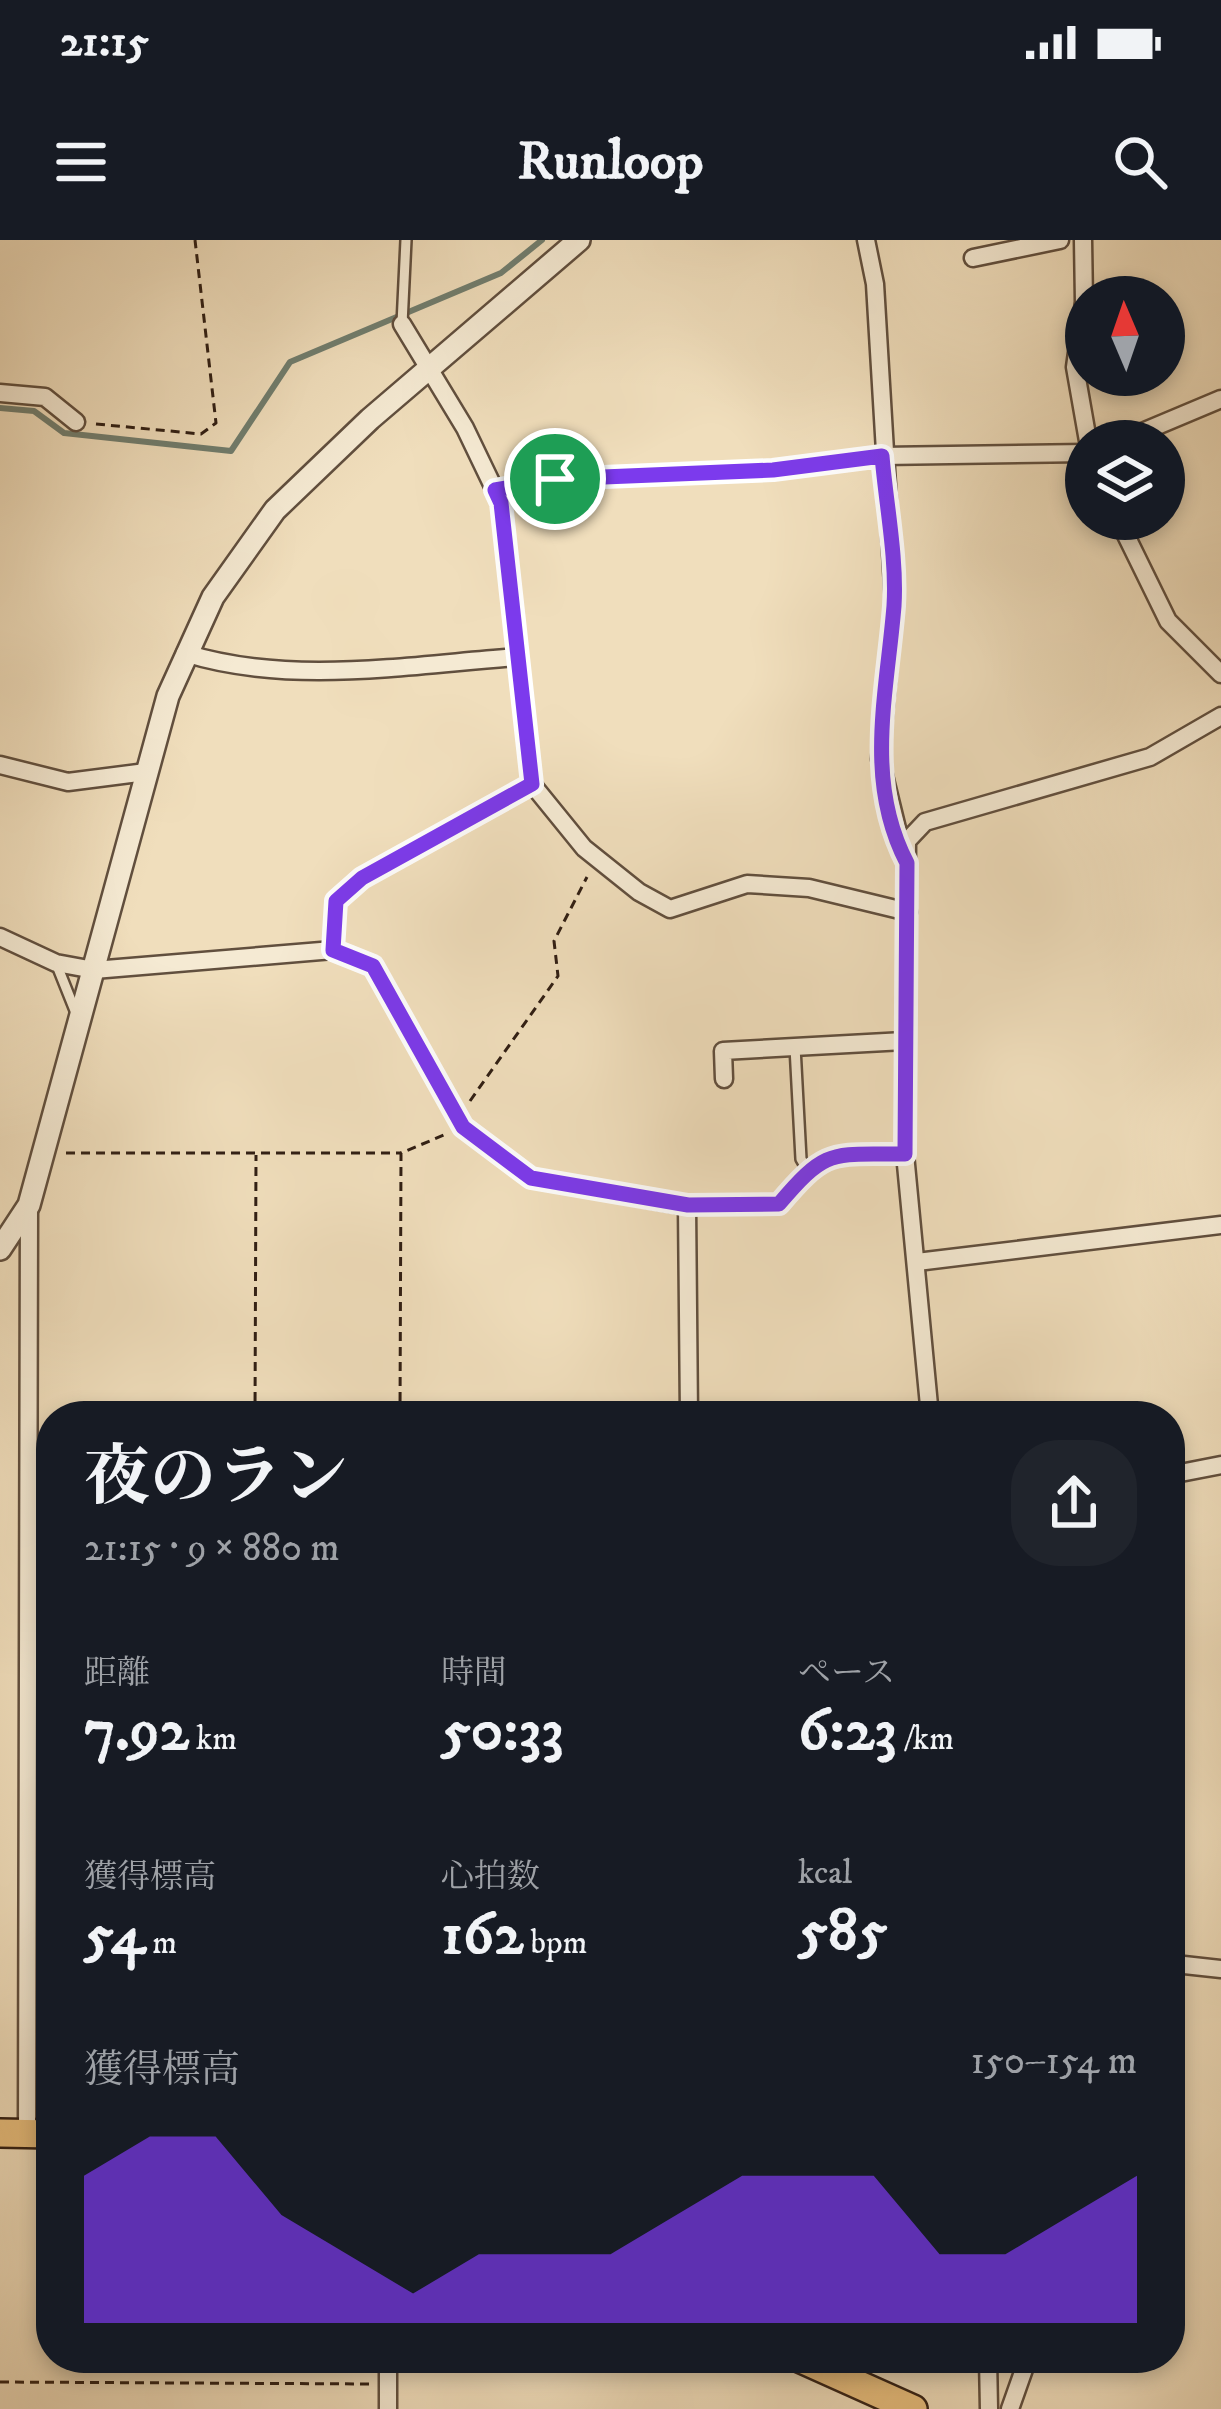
<!DOCTYPE html>
<html lang="ja">
<meta charset="utf-8">
<style>
body{margin:0;font-family:"IM FELL DW Pica","Noto Serif JP",serif;background:#20242c;color:#f1f3f6;height:100vh;display:flex;flex-direction:column;font-size:45px;white-space:nowrap}
*{box-sizing:border-box;margin:0}
p{font-size:39px;color:#9ea1a6}
.icon{flex:none;width:66px;height:66px;fill:none;stroke:currentColor;stroke-width:2;stroke-linecap:round;stroke-linejoin:round}
.map{position:relative;flex:1;overflow:hidden}
.sheet{position:absolute;left:36px;top:1161px;width:1149px;height:972px;display:flex;flex-direction:column;background:#171b24;border-radius:48px;box-shadow:0 6px 18px #0003}
.sheet>*{flex:none}
.needle{width:78px;rotate:358deg}
.buttons{position:absolute;left:1065px;top:36px;display:grid;gap:24px}
.buttons a{display:grid;place-items:center;width:120px;height:120px;border-radius:50%;background:#171b24;box-shadow:0 6px 18px #0003;font-size:60px}
.pin{position:absolute;display:grid;place-items:center;width:102px;height:102px;color:#fff;margin:-51px;border:6px solid #fff;border-radius:50%;box-shadow:0 3px 12px #0007}
.round{display:grid;place-items:center;flex:none;width:126px;height:126px;border-radius:48px;background:#20242c}
.summary{display:flex;align-items:center;justify-content:space-between;height:204px;padding:0 48px}
h1{font-size:66px;font-weight:700;line-height:90px}
.stats{display:grid;grid-template-columns:repeat(3,1fr);gap:18px;height:204px;padding:12px 48px}
.stats div{display:grid;align-content:center}
.stats b{font-size:60px;font-weight:700}
.stats small{font-size:33px;font-weight:400}
.stats p{font-size:33px}
.chart{height:336px;padding:24px 48px}
.chart p{display:flex;justify-content:space-between}
.chart svg{width:100%;height:216px;margin-top:12px;fill:#7c3aed;opacity:.7}
.status{display:flex;justify-content:space-between;align-items:center;height:84px;padding:0 60px;background:#171b24;direction:ltr}
.status svg{height:33px;fill:currentColor}
header{display:flex;justify-content:space-between;align-items:center;height:156px;padding:0 48px;background:#171b24;font-size:54px;font-weight:700}
.map>svg:first-child{display:block}
</style>
<div class="status"><b>21:15</b><svg viewBox="0 0 49 12"><path d="M0 12V9h3v3zM5 12V6h3v6zM10 12V3h3v9zM15 12V0h3v12zM26 1h20v11H26zM47 4h2v5h-2z"/></svg></div>
<header><svg class="icon" aria-label="menu" viewBox="0 0 24 24"><path d="M4 6h16M4 12h16M4 18h16"/></svg>Runloop<svg class="icon" aria-label="search" viewBox="0 0 24 24"><circle cx="10" cy="10" r="6"/><path d="M15 15l6 6"/></svg></header>
<div class="map">
<svg width="1221" height="2169" viewBox="0 0 1221 2169">
<rect width="100%" height="100%" fill="#f0debc"/>
<filter id="stains"><feTurbulence type="fractalNoise" baseFrequency=".00167" numOctaves="4"/><feColorMatrix values="0 0 0 0 .2 0 0 0 0 .09 0 0 0 0 .02 0 0 0 .5 -.17"/></filter>
<radialGradient id="worn" r=".72"><stop offset=".6" stop-color="#630" stop-opacity="0"/><stop offset="1" stop-color="#630" stop-opacity=".3"/></radialGradient>
<g fill="none" stroke-linecap="round" stroke-linejoin="round">
<!-- stream -->
<polyline stroke="#717e6f" stroke-width="6" points="0,168 34,171 64,193 231,211 290,122 501,33 542,0"/>
<!-- service casing -->
<g stroke="#614f3e" stroke-width="14">
<g id="service">
<polyline points="402,84 406,0"/>
<polyline points="56,723 76,773"/>
<polyline points="795,807 801,919 808,931"/>
</g>
</g>
<!-- minor casing -->
<g stroke="#614f3e" stroke-width="21">
<g id="minor">
<polyline points="866,0 875,44 894,362 880,519 904,617"/>
<polyline points="1083,0 1084,62 1075,127 1088,201"/>
<polyline points="973,18 1060,0"/>
<polyline points="402,84 465,188 501,263 532,544 584,608 639,652 670,669 747,644 809,648 908,672"/>
<polyline points="0,153 45,157 76,182"/>
<polyline points="1121,201 1221,159"/>
<polyline points="495,250 555,239 773,230 882,216 1086,213"/>
<polyline points="1118,279 1168,381 1221,434"/>
<path d="M 185,413 C 290,446 409,425 517,417"/>
<polyline points="0,525 68,542 146,532"/>
<path d="M 0,697 L 56,723 L 94,730 L 333,710 L 373,726 L 463,887 L 531,938 L 687,966 L 779,964 C 828,906 832,915 905,914"/>
<polyline points="333,710 336,661 363,638 532,544"/>
<polyline points="724,839 723,811 904,801"/>
<polyline points="687,966 689,1176"/>
<polyline points="917,1022 1221,985"/>
<polyline points="930,1176 905,914 907,601 925,582 1150,517 1221,476"/>
<polyline points="1170,1235 1221,1225"/>
<polyline points="1175,1724 1221,1729"/>
<polyline points="27,1894 29,965"/>
<polyline points="988,2118 989,2169"/>
<polyline points="388,2169 388,2118"/>
<polyline points="1010,2169 1028,2118"/>
</g>
</g>
<!-- tertiary casing -->
<g stroke="#614f3e" stroke-width="26">
<polyline id="tertiary" points="0,1009 29,965 168,456 213,357 275,270 370,179 579,0"/>
</g>
<!-- primary casing -->
<g stroke="#311f14" stroke-width="32">
<g id="primary">
<polyline points="0,1893 51,1894"/>
<polyline points="799,2118 913,2169"/>
</g>
</g>
<!-- path -->
<g stroke="#311f14" stroke-width="3" stroke-dasharray="9 6" stroke-linecap="butt">
<polyline points="96,184 201,194 216,183 195,0"/>
<polyline points="470,861 558,736 554,701 587,637"/>
<polyline points="66,913 401,913"/>
<polyline points="255,1176 256,915"/>
<polyline points="400,1176 401,913 444,895"/>
<polyline points="0,2142 370,2144"/>
</g>
<!-- service -->
<use href="#service" stroke="#f5ead3" stroke-width="9"/>
<!-- minor -->
<use href="#minor" stroke="#f5ead3" stroke-width="16"/>
<!-- tertiary -->
<use href="#tertiary" stroke="#f5ead3" stroke-width="21"/>
<!-- primary -->
<use href="#primary" stroke="#e8bf7e" stroke-width="27"/>
</g>
<g fill="none" stroke-linecap="round" stroke-linejoin="round">
<!-- route casing -->
<g stroke="#fff" stroke-width="24">
<path id="route" d="M 882,216 C 886,264 897,318 894,366 C 887,453 864,541 907,623 L 905,914 C 832,915 828,906 779,964 L 688,965 L 531,938 L 463,887 L 373,726 L 333,710 L 336,661 L 362,638 L 532,544 L 501,263 L 495,250 L 555,239 L 773,230 Z"/>
</g>
<!-- route -->
<use href="#route" stroke="#7c3aed" stroke-width="15"/>
</g>
<rect width="100%" height="100%" filter="url(#stains)"/>
<rect width="100%" height="100%" fill="url(#worn)"/>
</svg>
<div class="buttons">
<a><svg class="needle" viewBox="-14 -14 28 28"><path d="M0-13l5 13h-10z" fill="#e53935"/><path d="M0 13l5-13h-10z" fill="#9ea1a6"/></svg></a>
<a><svg class="icon" aria-label="layers" viewBox="0 0 24 24"><path d="M12 4l9 5-9 5-9-5zM3 14l9 5 9-5"/></svg></a>
</div>
<div class="pin" style="left:555px;top:239px;background:#1e9e55"><svg class="icon" aria-label="arrive" viewBox="0 0 24 24"><path d="M6 21V4h12l-3 4 3 4H6"/></svg></div>
<section class="sheet">
<div class="summary"><div><h1>夜のラン</h1><p>21:15 · 9 × 880 m</p></div><a class="round"><svg class="icon" aria-label="share" viewBox="0 0 24 24"><path d="M12 15V3M7 8l5-5 5 5M5 13v7h14v-7"/></svg></a></div>
<div class="stats">
<div><p>距離</p><b>7.92<small> km</small></b></div>
<div><p>時間</p><b>50:33</b></div>
<div><p>ペース</p><b>6:23<small> /km</small></b></div>
</div>
<div class="stats">
<div><p>獲得標高</p><b>54<small> m</small></b></div>
<div><p>心拍数</p><b>162<small> bpm</small></b></div>
<div><p>kcal</p><b>585</b></div>
</div>
<div class="chart"><p><span>獲得標高</span>150–154 m</p>
<svg viewBox="0 0 160 44" preserveAspectRatio="none"><path d="M0 44V14L10 6L20 6L30 22L40 30L50 38L60 30L70 30L80 30L90 22L100 14L110 14L120 14L130 30L140 30L150 22L160 14V44z"/></svg>
</div>
</section>
</div>
